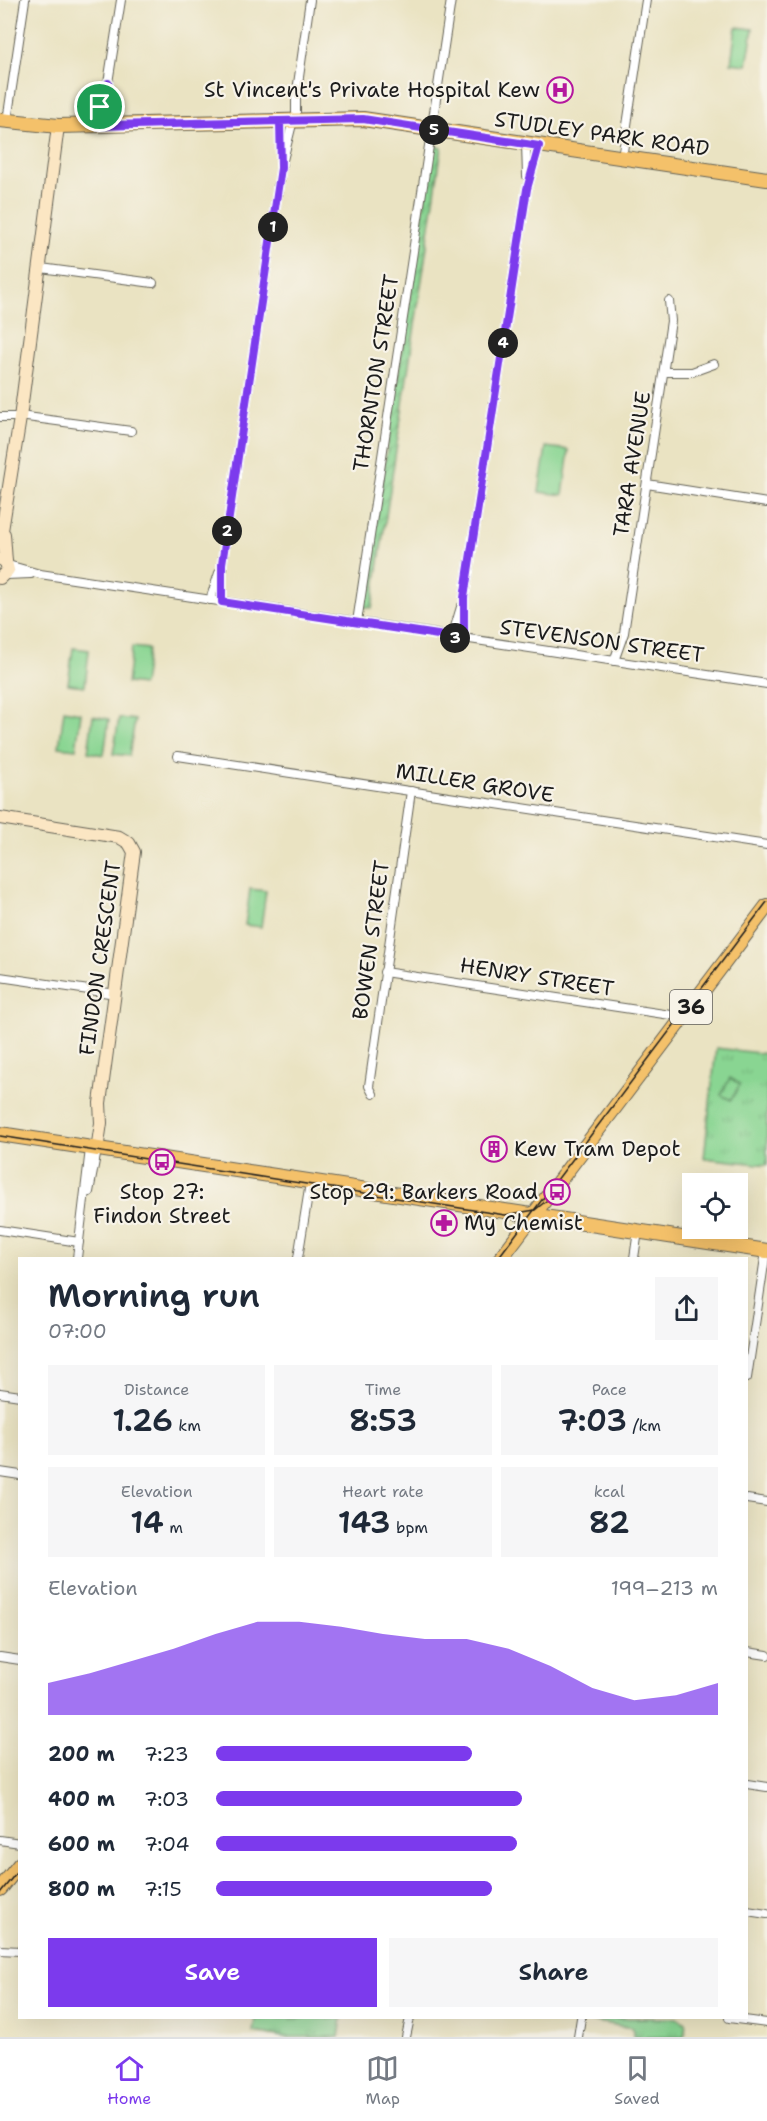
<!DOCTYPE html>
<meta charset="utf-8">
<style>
body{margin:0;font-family:"Shantell Sans",sans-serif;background:#f6f6f7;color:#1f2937;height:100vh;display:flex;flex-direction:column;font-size:22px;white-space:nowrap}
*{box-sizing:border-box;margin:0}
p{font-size:20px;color:#747a83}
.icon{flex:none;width:33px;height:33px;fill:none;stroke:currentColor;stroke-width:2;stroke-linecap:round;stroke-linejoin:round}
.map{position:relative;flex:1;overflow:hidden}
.panel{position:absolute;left:18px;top:1257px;width:730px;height:762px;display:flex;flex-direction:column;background:#fff;border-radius:0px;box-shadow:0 6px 24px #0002}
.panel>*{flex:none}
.buttons{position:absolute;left:682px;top:1173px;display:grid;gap:12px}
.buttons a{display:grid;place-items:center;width:66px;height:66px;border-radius:0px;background:#fff;box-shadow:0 6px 24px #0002;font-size:30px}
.pin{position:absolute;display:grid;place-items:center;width:51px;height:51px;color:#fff;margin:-26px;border:3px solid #fff;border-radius:50%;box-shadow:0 2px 6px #0007}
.km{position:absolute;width:30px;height:30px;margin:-15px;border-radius:50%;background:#222;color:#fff;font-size:16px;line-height:30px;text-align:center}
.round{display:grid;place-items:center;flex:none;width:63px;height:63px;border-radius:0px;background:#f6f6f7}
.headline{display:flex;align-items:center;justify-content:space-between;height:102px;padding:0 30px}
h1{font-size:33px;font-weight:600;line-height:45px}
.figures{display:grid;grid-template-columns:repeat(3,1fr);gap:9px;height:102px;padding:6px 30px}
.figures div{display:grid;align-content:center;border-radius:0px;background:#f6f6f7;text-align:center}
.figures b{font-size:30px;font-weight:600}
.figures small{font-size:16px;font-weight:400}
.figures p{font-size:16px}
.chart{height:168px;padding:12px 30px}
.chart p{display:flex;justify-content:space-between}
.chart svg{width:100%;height:108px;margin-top:6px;fill:#7c3aed;opacity:.7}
.primary-button{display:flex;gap:12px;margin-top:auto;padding:12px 30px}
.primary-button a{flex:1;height:69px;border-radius:0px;background:#7c3aed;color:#fff;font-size:24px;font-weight:600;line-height:69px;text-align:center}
.primary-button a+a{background:#f6f6f7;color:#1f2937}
ul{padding:0 30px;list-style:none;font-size:20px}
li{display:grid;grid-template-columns:96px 72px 1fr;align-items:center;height:45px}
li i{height:15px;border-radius:8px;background:#7c3aed}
.tab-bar{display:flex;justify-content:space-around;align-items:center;height:84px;border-top:2px solid #e0e1e3;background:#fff;font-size:16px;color:#747a83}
.tab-bar a{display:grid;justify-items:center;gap:3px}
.tab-bar .selected{color:#7c3aed}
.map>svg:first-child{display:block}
</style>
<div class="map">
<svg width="767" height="2037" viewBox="0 0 767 2037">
<defs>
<pattern id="park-tufts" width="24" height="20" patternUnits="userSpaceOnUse" patternTransform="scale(1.5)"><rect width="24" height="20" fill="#89d592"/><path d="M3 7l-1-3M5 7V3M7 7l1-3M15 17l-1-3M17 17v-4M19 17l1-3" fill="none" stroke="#76b67d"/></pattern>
<pattern id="garden-furrows" width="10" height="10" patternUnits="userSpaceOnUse" patternTransform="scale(1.5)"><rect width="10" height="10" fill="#89d592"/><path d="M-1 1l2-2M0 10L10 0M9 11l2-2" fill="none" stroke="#76b67d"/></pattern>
</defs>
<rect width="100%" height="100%" fill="#f7f3e8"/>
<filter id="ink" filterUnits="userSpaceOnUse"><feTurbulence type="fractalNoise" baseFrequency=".0167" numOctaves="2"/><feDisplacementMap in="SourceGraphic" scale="12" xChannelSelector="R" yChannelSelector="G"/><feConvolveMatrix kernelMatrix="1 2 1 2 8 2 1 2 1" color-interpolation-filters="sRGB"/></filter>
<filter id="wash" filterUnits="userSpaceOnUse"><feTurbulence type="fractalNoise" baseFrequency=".008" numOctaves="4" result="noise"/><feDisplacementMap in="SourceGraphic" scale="24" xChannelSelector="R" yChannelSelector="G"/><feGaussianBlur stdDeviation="1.35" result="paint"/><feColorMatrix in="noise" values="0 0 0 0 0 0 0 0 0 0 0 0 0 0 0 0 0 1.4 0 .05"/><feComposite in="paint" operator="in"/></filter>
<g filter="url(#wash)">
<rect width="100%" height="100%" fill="#eae3c2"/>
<!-- park -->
<g fill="url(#park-tufts)" stroke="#527857" stroke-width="1.5">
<polygon points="716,1048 767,1054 767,1165 704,1158"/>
<polygon points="255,2018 342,2018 339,2037 285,2037 253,2032"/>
<polygon points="585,2018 677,2018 686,2023 684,2037 633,2037 633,2028 585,2020"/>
</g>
<!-- garden -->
<polygon fill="url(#garden-furrows)" stroke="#527857" stroke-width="1.5" points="433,146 442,147 372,608 363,607"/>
<!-- pitch -->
<g fill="#89d592" stroke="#527857" stroke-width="1.5">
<polygon points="736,27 753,29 747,65 731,63"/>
<polygon points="546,447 569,450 563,495 539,492"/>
<polygon points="132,647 148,649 143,685 127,683"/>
<polygon points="73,648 89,650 85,686 68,684"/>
<polygon points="64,710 81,713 76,749 59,747"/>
<polygon points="93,716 109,719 104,755 88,752"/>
<polygon points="119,718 135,720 129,756 113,754"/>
<polygon points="250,889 266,891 261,927 245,925"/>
<polygon points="730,1078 740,1084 731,1100 721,1095"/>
</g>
</g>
<g filter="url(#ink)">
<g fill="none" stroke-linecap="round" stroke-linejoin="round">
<!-- street casing -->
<g stroke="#646256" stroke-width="10">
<g id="street">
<polyline points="296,120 296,98 310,0"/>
<polyline points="7,121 25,0"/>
<polyline points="280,121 281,159"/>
<polyline points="98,125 106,89"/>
<polyline points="109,125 108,83 121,0"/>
<polyline points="526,144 527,176"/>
<polyline points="622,158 646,0"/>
<polyline points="41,268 153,283"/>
<polyline points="664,372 692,372 714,364"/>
<polyline points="0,417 27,417 131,431"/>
<polyline points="647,484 767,503"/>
<polyline points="8,565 40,574 767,684"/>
<polyline points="6,575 31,574"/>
<polyline points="210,600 219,573"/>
<polyline points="222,602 222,564 281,168 293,120"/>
<polyline points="357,622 451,0"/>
<polyline points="452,637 461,607"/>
<polyline points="464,639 464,598 527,189 539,146"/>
<polyline points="614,661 624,633 671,321 669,301"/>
<polyline points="178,756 767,845"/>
<polyline points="384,972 684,1017"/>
<polyline points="0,977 116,994"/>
<polyline points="373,1094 369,1086 411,791"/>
<polyline points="89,1192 97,1150"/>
<polyline points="0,1230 79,1242"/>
<polyline points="77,1258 90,1149"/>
<polyline points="298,1258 310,1183"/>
<polyline points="634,1258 638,1231"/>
<polyline points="747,1378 766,1251"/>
<polyline points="0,1393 20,1396"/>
<polyline points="0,1472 20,1475"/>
<polyline points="747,1499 767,1502"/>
<polyline points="747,1652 767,1655"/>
<polyline points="0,1657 20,1660"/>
<polyline points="747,1784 767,1787"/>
<polyline points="0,1840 20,1843"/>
<polyline points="747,1911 767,1914"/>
<polyline points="0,1950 20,1951"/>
<polyline points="729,2018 767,2023"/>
<polyline points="406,2037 410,2018"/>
<polyline points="578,2037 581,2018"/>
</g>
</g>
<!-- secondary casing -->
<g stroke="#646256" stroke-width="14">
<g id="secondary">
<polyline points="4,534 6,562"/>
<polyline points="0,543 20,418 58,126"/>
<polyline points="0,578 8,570 6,562 1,559"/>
<polyline points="0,818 119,837 129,843 134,852 100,1103 101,1123 97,1150"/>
</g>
</g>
<!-- primary casing -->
<g stroke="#646256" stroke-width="16">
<g id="primary">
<polyline points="0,120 58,126 363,119 767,179"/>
<polyline points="0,1134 767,1251"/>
<polyline points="501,1258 767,906"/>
<polyline points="0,1889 20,1864"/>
</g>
</g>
<!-- street -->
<use href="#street" stroke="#fff" stroke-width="8"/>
<!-- secondary -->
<use href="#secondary" stroke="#fbe6c3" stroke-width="12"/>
<!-- primary -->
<use href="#primary" stroke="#f4c16a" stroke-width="14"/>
<!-- tram -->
<g stroke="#1c1c1c" stroke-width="1.5">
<polyline points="0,1136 505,1215 535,1210 557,1192"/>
<polyline points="498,1258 767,902"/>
<polyline points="0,1893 20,1868"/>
</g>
</g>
</g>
<g fill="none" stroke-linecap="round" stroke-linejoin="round" filter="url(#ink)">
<!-- route casing -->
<g stroke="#fff" stroke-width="12">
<polyline id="route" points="100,107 98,126 280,121 281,168 222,564 222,602 464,639 464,598 527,189 539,146 363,119 110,125 108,83 100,107"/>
</g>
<!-- route -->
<use href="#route" stroke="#7c3aed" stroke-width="8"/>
</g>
<!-- icons -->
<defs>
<g id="hospital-ring" transform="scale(1.35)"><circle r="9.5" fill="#f7f3e8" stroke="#b5179e" stroke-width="1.5"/><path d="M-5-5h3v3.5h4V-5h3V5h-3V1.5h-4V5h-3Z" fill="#b5179e"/></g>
<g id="building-ring" transform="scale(1.35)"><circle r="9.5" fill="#f7f3e8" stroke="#b5179e" stroke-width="1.5"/><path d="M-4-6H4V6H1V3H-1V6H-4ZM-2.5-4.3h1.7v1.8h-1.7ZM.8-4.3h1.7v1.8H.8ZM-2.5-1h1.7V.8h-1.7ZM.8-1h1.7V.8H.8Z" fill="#b5179e"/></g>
<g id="bus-ring" transform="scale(1.35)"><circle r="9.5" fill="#f7f3e8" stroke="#b5179e" stroke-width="1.5"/><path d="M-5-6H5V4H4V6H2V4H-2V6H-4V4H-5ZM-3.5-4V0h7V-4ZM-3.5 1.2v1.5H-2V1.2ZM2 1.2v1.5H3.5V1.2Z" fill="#b5179e"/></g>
<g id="pharmacy-ring" transform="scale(1.35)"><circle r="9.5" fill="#f7f3e8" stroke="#b5179e" stroke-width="1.5"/><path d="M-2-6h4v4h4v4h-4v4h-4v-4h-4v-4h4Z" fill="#b5179e"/></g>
</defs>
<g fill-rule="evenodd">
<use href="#hospital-ring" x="560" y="90"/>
<use href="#building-ring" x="494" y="1149"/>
<use href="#bus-ring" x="162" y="1162"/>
<use href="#bus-ring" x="557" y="1192"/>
<use href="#pharmacy-ring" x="444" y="1223"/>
</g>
<g text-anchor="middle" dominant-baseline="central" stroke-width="4.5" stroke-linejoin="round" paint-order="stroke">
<!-- shield labels -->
<rect fill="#f7f3e8" stroke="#5e5c59" stroke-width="1.5" x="670" y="990" width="42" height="34" rx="4.5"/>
<g font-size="20" font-weight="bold" fill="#1c1c1c">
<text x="691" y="1007">36</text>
</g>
<!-- poi labels -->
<g font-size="21" fill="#1c1c1c" stroke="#f7f3e8" text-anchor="end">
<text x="540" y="90">St Vincent's Private Hospital Kew</text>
<text x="514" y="1149" text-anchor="start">Kew Tram Depot</text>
<text x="162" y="1192" text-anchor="middle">Stop 27:<tspan x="162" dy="24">Findon Street</tspan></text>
<text x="538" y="1192">Stop 29: Barkers Road</text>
<text x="464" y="1223" text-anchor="start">My Chemist</text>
</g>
<!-- street labels -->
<g font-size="21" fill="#1c1c1c" stroke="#f7f3e8">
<text transform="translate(602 134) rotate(8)">STUDLEY PARK ROAD</text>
<text transform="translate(376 373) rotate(-81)">THORNTON STREET</text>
<text transform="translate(632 464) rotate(-81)">TARA AVENUE</text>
<text transform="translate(602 641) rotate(8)">STEVENSON STREET</text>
<text transform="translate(475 783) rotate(9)">MILLER GROVE</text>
<text transform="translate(371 940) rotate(-82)">BOWEN STREET</text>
<text transform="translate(100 958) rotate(-82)">FINDON CRESCENT</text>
<text transform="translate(537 977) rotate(9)">HENRY STREET</text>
</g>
</g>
</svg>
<div class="buttons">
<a><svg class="icon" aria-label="locate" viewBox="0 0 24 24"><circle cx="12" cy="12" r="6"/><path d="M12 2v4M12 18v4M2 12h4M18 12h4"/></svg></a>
</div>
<div class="pin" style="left:100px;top:107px;background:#1e9e55"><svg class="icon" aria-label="arrive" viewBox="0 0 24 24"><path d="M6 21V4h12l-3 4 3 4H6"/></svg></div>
<b class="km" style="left:273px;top:227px">1</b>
<b class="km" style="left:227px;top:531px">2</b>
<b class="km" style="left:455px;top:638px">3</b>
<b class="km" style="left:503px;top:343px">4</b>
<b class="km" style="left:434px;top:130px">5</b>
<section class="panel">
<div class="headline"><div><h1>Morning run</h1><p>07:00</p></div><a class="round"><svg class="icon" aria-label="share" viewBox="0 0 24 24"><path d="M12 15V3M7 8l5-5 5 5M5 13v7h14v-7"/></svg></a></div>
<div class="figures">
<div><p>Distance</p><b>1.26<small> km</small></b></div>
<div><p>Time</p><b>8:53</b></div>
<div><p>Pace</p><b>7:03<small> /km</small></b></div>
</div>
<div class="figures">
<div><p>Elevation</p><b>14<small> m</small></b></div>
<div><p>Heart rate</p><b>143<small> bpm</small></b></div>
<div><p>kcal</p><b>82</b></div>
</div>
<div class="chart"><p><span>Elevation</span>199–213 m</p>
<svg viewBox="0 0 160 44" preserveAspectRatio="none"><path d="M0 44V31L10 27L20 22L30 17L40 11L50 6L60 6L70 8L80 11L90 13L100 13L110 17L120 24L130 33L140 38L150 36L160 31V44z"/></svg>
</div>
<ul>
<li><b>200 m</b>7:23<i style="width:51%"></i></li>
<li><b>400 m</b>7:03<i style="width:61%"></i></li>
<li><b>600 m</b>7:04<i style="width:60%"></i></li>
<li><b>800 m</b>7:15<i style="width:55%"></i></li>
</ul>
<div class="primary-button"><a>Save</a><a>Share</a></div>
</section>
</div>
<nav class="tab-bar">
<a class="selected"><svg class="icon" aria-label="home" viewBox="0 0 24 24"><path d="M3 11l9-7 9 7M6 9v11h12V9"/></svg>Home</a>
<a><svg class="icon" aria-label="map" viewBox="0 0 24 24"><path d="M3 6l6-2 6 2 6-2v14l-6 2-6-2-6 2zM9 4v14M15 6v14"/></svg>Map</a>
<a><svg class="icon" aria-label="saved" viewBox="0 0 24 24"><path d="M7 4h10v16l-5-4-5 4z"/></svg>Saved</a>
</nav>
